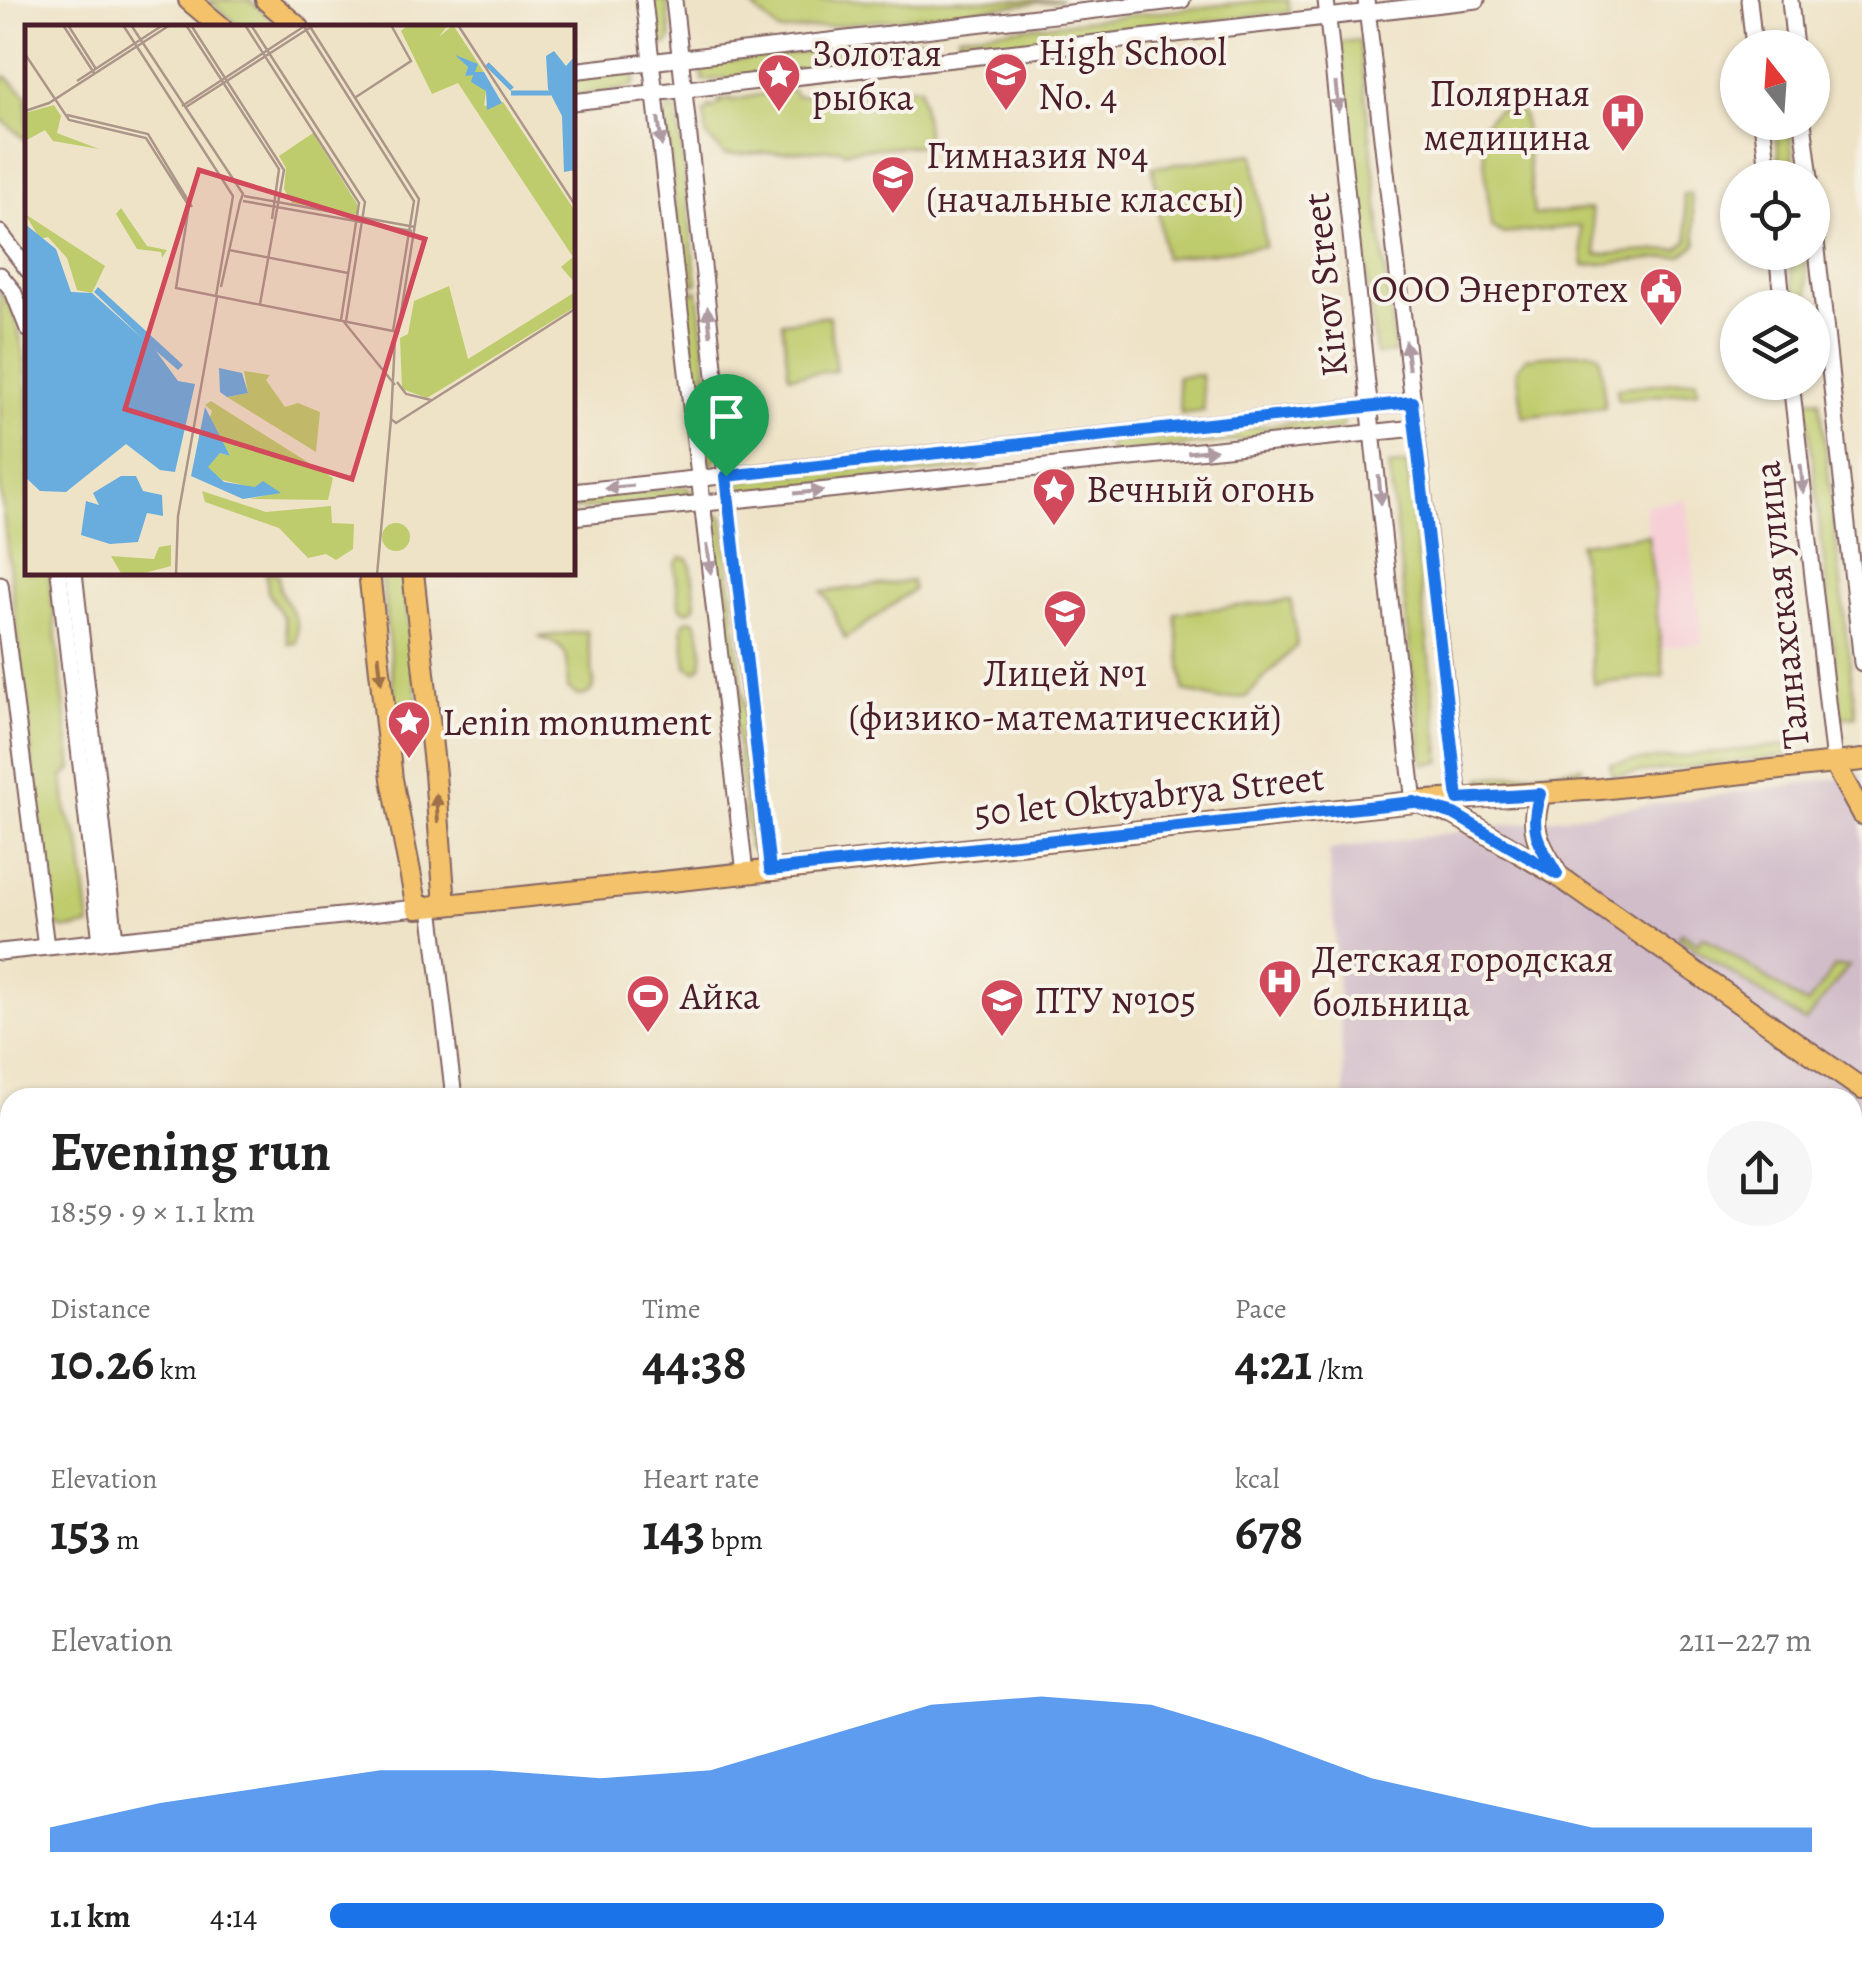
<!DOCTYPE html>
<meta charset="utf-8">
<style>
body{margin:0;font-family:Alegreya,serif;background:#f6f6f6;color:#222;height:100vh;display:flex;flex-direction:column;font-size:38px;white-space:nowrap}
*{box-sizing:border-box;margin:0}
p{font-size:32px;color:#767676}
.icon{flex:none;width:55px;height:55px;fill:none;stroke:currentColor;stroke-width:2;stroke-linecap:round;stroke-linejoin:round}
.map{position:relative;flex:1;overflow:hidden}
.details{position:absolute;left:0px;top:1088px;width:1862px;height:888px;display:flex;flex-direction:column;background:#fff;border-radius:30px 30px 0 0;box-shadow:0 2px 8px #0004}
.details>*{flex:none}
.needle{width:65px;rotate:343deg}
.fabs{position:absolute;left:1720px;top:30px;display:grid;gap:20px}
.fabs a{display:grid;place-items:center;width:110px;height:110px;border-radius:50%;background:#fff;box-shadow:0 2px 8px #0004;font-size:50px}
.pin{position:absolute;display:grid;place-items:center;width:85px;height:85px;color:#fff;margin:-102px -42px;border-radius:50% 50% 50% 0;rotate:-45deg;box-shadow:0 0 10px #0007}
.pin .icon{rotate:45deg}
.round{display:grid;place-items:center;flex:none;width:105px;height:105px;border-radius:52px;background:#f6f6f6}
.head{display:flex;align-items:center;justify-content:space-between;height:170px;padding:0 50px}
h1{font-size:55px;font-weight:700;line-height:75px}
.metrics{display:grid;grid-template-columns:repeat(3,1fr);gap:15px;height:170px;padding:10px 50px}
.metrics div{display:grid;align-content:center}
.metrics b{font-size:50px;font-weight:700}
.metrics small{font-size:28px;font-weight:400}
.metrics p{font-size:28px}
.chart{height:280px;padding:20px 50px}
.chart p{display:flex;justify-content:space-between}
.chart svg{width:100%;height:180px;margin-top:10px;fill:#1a73e8;opacity:.7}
ul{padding:0 50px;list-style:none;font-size:32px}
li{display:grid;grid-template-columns:160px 120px 1fr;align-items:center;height:75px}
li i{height:25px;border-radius:12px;background:#1a73e8}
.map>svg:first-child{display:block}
</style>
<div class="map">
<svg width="1862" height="1973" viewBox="0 0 1862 1973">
<rect width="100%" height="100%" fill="#f7f3e8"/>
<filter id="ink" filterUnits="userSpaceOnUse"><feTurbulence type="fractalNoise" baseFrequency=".01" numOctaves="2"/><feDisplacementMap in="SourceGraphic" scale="20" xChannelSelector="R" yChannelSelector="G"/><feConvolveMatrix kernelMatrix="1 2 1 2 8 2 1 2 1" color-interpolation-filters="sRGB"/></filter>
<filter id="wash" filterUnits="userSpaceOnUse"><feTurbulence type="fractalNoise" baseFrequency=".0048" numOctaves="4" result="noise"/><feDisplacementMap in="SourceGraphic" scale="40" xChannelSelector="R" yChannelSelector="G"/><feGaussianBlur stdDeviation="2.25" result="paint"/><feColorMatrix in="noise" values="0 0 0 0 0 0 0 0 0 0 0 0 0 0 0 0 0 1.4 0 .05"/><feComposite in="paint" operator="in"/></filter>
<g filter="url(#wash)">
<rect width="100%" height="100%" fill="#eee3c7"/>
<!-- built -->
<polygon fill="#f6cfd7" points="1686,500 1702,643 1661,648 1664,676 1594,684 1579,543 1648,535 1645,504"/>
<!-- industrial -->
<polygon fill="#d1bdc9" points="1862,775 1862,1973 1493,1973 1486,1965 1852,1965 1852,1098 1345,1097 1329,850"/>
<!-- green -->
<g fill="#bfcc6d" stroke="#84764c" stroke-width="2.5">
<polygon points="208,0 249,0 282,27 241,27"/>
<polygon points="652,0 667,0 671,39 667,44 662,45 656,40"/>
<polygon points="745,0 1062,0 780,32"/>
<polygon points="1265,0 1288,0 1290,12 960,51 958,35"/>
<polygon points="936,37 938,53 703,81 701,64"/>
<polygon points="1359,40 1395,353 1376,355 1340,42"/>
<polygon points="629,72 636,80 631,88 573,96 572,78"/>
<polygon points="6,76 27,95 27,141 0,118 0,84"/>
<polygon points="907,87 920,87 928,145 859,149 844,152 841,149 725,155 707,137 704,113 710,107 711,109 723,102 718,100 731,98 730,101 768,93 769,98 772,98 772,93 793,90 796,96"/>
<polygon points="672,108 677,113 697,284 685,285 665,115 668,109"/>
<polygon points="1518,108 1523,115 1534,215 1591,209 1597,255 1679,249 1689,240 1683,194 1691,194 1697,244 1682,256 1584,266 1580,226 1504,234 1491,227 1481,127 1496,111"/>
<polygon points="1775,123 1789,123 1795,177 1781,177"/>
<polygon points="1254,154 1265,246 1164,258 1153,167"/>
<polygon points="1789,253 1804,253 1810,307 1795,307"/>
<path d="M 0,289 C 32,339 28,399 28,456 C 28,495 28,534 28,572 L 49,573 L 72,769 L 63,777 L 67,814 L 80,841 L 90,926 C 74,928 59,934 50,918 L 0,486 Z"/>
<polygon points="698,291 717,459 712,465 706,460 686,293"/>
<polygon points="829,316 836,371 789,376 782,322"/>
<polygon points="1592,351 1600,356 1605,407 1523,417 1517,368 1526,358"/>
<polygon points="1201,375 1204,411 1181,414 1177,377"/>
<polygon points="1697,379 1698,391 1618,400 1617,388"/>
<polygon points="1820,399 1856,716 1841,718 1806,400"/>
<polygon points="1339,418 1344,423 1341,429 1110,454 1108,442"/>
<polygon points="978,456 979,467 744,492 738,487 742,480"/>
<polygon points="1407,464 1441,762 1423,764 1389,466"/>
<polygon points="687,487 691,492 688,498 573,510 573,498"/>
<polygon points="719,514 723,517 760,847 754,851 749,847 712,519 715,515"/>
<polygon points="1648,535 1664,676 1594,684 1579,543"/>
<polygon points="682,557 688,559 691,565 696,602 694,608 688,611 682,609 679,604 675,567 677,561"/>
<path d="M 266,573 L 278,573 C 278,575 280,587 280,589 C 288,610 302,617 296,643 L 288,644 L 284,618 L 268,592 Z"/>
<polygon points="381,573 403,573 422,742 400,745"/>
<polygon points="912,581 913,590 845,639 828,600 822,592"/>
<polygon points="1291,600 1297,645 1246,697 1218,700 1184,691 1175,613"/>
<path d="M 689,619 L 695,621 C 702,632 704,655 701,667 L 695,671 L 687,666 L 682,628 L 684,622 Z"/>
<path d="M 587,631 L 594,683 C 592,693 588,695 578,696 L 568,689 C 565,659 576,649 538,637 Z"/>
<polygon points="1794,744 1795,751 1783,757 1612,776 1610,764"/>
<polygon points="1582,767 1583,779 1493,789 1483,784 1482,778"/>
<polygon points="1681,932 1698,943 1703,936 1807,1005 1835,967 1849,966 1805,1022 1678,937"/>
<polygon points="773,1965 1478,1965 1505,1973 778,1973"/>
</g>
<!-- water -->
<g fill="#69adde" stroke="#5a6684" stroke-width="2.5">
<polygon points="0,1418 10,1423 10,1965 498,1965 499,1973 0,1973"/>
<polygon points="615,1965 773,1965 778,1973 615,1973"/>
</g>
</g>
<g filter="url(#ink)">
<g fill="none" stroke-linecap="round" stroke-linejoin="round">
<!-- minor casing -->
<g stroke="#836462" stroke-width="19">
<g id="minor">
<polyline points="644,0 745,873"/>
<polyline points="674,0 769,870"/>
<polyline points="1326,0 1391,609 1414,802"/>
<polyline points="1366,0 1459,799"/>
<polyline points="1749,0 1754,48"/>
<polyline points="1790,0 1795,48"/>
<polyline points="572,71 1182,0"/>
<polyline points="572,102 1477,0"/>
<polyline points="1762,122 1769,178"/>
<polyline points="1803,122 1810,178"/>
<polyline points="1812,204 1862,663"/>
<polyline points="0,233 28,270"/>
<polyline points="1777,252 1783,308"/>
<polyline points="0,275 13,291 28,329"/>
<polyline points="1791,382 1834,763"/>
<polyline points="572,492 1412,402"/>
<polyline points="572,517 1416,428"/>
<polyline points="59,572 101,942"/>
<polyline points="74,572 115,940"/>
<polyline points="0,584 46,947"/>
<polyline points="431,907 454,1098"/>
<polyline points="0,952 417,908"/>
<polyline points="557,1965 557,1973"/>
</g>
</g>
<!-- major casing -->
<g stroke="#836462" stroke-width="24">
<g id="major">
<polyline points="189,0 222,28"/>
<polyline points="266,0 299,28"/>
<polyline points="369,572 392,779 417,908 1414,802 1600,789 1862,760"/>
<polyline points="413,572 435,774 445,905"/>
<polyline points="1834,763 1862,814"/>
<path d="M 1540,794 C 1529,828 1537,841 1555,871"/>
<polyline points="1426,805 1454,814 1557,875 1862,1089"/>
</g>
</g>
<!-- minor -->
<use href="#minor" stroke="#fff" stroke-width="15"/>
<!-- major -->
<use href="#major" stroke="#f3c26a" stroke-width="20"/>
</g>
<!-- one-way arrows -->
<defs><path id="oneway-solid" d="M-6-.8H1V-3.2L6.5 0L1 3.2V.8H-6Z" transform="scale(2.5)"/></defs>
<g fill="#ae9aa0">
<use href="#oneway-solid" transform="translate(1337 97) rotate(84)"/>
<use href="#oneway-solid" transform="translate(660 132) rotate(83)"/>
<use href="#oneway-solid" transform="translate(709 321) rotate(-96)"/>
<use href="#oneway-solid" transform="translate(1407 355) rotate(-97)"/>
<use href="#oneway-solid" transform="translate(1202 451) rotate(-6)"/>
<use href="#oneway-solid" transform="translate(1802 479) rotate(84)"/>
<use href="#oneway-solid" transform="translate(619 487) rotate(174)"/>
<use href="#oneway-solid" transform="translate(1380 490) rotate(85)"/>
<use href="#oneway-solid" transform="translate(809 492) rotate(-6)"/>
<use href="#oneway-solid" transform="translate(709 559) rotate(83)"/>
</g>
<g fill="#9e704a">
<use href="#oneway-solid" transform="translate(380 669) rotate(84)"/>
<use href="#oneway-solid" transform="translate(437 808) rotate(-94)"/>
</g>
</g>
<g fill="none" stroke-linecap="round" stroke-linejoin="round" filter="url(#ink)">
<!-- route casing -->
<g stroke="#fff" stroke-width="20">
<path id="route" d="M 1412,402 L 1458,799 L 1540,794 C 1528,830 1539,844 1557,874 L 1454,814 L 1414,802 L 770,870 L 726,476 Z"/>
</g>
<!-- route -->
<use href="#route" stroke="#1a73e8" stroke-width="12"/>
</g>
<!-- icons -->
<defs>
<g id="school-pin" transform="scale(2.25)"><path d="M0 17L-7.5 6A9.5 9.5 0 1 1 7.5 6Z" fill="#d1495b" stroke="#f7f3e8"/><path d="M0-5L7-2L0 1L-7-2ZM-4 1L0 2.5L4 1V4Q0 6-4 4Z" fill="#fff"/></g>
<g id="sight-pin" transform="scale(2.25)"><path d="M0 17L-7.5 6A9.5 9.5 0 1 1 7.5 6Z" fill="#d1495b" stroke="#f7f3e8"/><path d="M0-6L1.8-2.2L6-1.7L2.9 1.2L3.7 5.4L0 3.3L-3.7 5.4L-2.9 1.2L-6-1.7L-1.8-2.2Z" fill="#fff"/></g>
<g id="hospital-pin" transform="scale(2.25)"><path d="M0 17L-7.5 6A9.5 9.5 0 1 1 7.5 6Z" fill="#d1495b" stroke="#f7f3e8"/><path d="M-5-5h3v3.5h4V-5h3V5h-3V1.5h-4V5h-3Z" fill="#fff"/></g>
<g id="civic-pin" transform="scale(2.25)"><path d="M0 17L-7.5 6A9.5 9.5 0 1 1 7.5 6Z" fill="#d1495b" stroke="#f7f3e8"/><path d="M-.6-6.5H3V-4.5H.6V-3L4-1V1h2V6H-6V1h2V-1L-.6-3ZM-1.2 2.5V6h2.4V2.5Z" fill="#fff"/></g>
<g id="stadium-pin" transform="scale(2.25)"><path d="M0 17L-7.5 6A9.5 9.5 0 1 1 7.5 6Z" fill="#d1495b" stroke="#f7f3e8"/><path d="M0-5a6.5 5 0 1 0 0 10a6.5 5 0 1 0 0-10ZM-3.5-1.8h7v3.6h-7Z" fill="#fff"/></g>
<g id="university-pin" transform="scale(2.25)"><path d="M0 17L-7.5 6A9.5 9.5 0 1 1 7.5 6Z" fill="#d1495b" stroke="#f7f3e8"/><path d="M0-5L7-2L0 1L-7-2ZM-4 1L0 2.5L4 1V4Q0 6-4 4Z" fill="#fff"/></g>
</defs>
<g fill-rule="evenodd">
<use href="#school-pin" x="1006" y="74"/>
<use href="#sight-pin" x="779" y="75"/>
<use href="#hospital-pin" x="1623" y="115"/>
<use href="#school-pin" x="893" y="177"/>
<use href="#civic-pin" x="1661" y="289"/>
<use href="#sight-pin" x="1054" y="489"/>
<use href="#school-pin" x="1065" y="611"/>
<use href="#sight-pin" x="409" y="722"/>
<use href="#hospital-pin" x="1280" y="981"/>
<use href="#stadium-pin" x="648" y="996"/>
<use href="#university-pin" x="1002" y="1000"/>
</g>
<g text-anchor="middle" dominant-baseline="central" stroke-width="8" stroke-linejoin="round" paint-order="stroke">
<!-- poi labels -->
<g font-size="38" fill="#4a1f2b" stroke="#f7f3e8" text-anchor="start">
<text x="1038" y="52">High School<tspan x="1038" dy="44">No. 4</tspan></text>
<text x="812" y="53">Золотая<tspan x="812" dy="44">рыбка</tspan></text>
<text x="1590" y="93" text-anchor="end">Полярная<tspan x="1590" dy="44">медицина</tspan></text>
<text x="926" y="155">Гимназия №4<tspan x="926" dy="44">(начальные классы)</tspan></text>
<text x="1628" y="289" text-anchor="end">ООО Энерготех</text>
<text x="1086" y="489">Вечный огонь</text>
<text x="1065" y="673" text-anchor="middle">Лицей №1<tspan x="1065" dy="44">(физико-математический)</tspan></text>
<text x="442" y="722">Lenin monument</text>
<text x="1312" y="959">Детская городская<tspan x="1312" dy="44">больница</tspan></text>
<text x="680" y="996">Айка</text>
<text x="1034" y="1000">ПТУ №105</text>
</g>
<!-- street labels -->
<g font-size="38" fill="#4a1f2b" stroke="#f7f3e8">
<text transform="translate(1325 285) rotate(-96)">Kirov Street</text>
<text transform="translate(1781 605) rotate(-96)">Талнахская улица</text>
<text transform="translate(1149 795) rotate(-6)">50 let Oktyabrya Street</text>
</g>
</g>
<!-- overview -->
<g transform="translate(25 25)">
<rect width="550" height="550" fill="#eee3c7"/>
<path d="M 383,0 L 423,0 L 414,12 L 428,0 L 459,47 L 452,50 L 438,34 L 432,31 L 443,42 L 440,51 L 448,49 L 461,66 L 459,81 L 478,77 L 550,186 L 550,258 L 536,242 L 548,232 L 433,58 L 407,69 L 376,6 ZM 29,80 L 36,91 L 32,108 L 74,124 L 28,116 L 20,105 L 0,116 L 0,88 ZM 288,108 L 332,179 L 332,190 L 267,178 L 259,164 L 261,143 L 254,131 ZM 96,183 L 122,221 L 142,225 L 137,233 L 136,227 L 112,224 L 91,189 ZM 0,189 L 80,241 L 67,268 L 52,265 L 42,233 L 23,212 L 15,214 ZM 424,261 L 443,334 L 550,267 L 550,282 L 402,373 L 377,364 L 375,313 L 383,309 L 389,276 ZM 219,346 L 245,350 L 241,355 L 260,382 L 273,378 L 295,387 L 291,427 L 202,372 L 223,368 ZM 186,376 L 308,453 L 303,475 L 225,474 L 250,468 L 197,455 L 182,442 L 195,428 L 205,431 L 184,395 L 187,386 L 180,380 ZM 177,466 L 241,487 L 306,481 L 307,498 L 329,499 L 328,524 L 311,535 L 301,529 L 283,533 L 254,503 L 180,477 ZM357 512a14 14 0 1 1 28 0a14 14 0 1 1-28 0ZM 146,520 L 146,541 L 112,550 L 97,550 L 86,531 L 129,534 L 134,522 Z" fill="#bfcc6d"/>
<path d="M 529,26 L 541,41 L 550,31 L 550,145 L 539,147 L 537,91 L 523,64 L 521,31 ZM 430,30 L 453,39 L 450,47 L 459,47 L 477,78 L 462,85 L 461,66 L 446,57 L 448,50 L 440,51 L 443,42 ZM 0,199 L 31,224 L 46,267 L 67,268 L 118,314 L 69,267 L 73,262 L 158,340 L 153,345 L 131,326 L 153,356 L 170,359 L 150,447 L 135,445 L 101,419 L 41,467 L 15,466 L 0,452 ZM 194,343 L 217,348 L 223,368 L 202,372 L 195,367 ZM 180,382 L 205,431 L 195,428 L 183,442 L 199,457 L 230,462 L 238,456 L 256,468 L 218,474 L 166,451 ZM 96,451 L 111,451 L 118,466 L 137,470 L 138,491 L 122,488 L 113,517 L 85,519 L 56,510 L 61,476 L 74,480 L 68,468 Z" fill="#69adde"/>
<path fill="none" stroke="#69adde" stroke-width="5" d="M 462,39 L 487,64M 486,68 L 526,68"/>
<path fill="none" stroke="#ac9589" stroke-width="2.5" d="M 38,0 L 69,48M 43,0 L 71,44M 98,0 L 208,171 L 191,271 L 373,307 L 370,315M 106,0 L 218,169 L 215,177M 161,0 L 254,144 L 247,194M 166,0 L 259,145 L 235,279M 220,0 L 334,178 L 316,295M 226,0 L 340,177 L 321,296M 278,0 L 389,176 L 368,306M 284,0 L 394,174 L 373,307M 433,0 L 550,180M 0,29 L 44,95 L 121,113 L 164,181 L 151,263 L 191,271M 52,56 L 138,0M 331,72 L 386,36 L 366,0M 157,81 L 278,2M 161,82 L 289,0M 0,86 L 24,78 L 145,0M 42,90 L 123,109 L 167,182M 219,171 L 390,202M 218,176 L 387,206M 204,225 L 323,248M 196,262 L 215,177M 319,297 L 370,360M 370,314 L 366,394 L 371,398 L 550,284M 372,357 L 381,369 L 406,375M 151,550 L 153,491 L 192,272M 352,550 L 366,394"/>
<path fill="#d1495b" fill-opacity="0.15" stroke="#d1495b" stroke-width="5" d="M 174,145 L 400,214 L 327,454 L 100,384 Z"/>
<rect width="550" height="550" fill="none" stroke="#4a1f2b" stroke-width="5"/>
</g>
</svg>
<div class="fabs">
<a><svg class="needle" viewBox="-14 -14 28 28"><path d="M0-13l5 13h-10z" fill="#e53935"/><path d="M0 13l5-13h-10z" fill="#767676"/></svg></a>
<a><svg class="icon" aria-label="locate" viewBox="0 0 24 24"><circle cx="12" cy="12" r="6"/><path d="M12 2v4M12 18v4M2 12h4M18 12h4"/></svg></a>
<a><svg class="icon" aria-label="layers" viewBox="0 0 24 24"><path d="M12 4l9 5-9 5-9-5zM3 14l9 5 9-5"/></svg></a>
</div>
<div class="pin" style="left:726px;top:476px;background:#1e9e55"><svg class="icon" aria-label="arrive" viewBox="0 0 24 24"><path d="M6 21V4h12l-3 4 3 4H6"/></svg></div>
<section class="details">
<div class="head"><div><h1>Evening run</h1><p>18:59 · 9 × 1.1 km</p></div><a class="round"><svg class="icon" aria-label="share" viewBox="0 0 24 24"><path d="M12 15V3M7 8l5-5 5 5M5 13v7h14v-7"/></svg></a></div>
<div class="metrics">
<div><p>Distance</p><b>10.26<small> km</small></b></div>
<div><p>Time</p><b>44:38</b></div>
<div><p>Pace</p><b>4:21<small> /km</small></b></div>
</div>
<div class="metrics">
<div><p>Elevation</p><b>153<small> m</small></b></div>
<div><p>Heart rate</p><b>143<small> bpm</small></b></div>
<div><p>kcal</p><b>678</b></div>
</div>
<div class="chart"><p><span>Elevation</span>211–227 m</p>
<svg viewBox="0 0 160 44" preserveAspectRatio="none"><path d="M0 44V38L10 32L20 28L30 24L40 24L50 26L60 24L70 16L80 8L90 6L100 8L110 16L120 26L130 32L140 38L150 38L160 38V44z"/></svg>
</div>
<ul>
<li><b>1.1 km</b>4:14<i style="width:90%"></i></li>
</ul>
</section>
</div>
